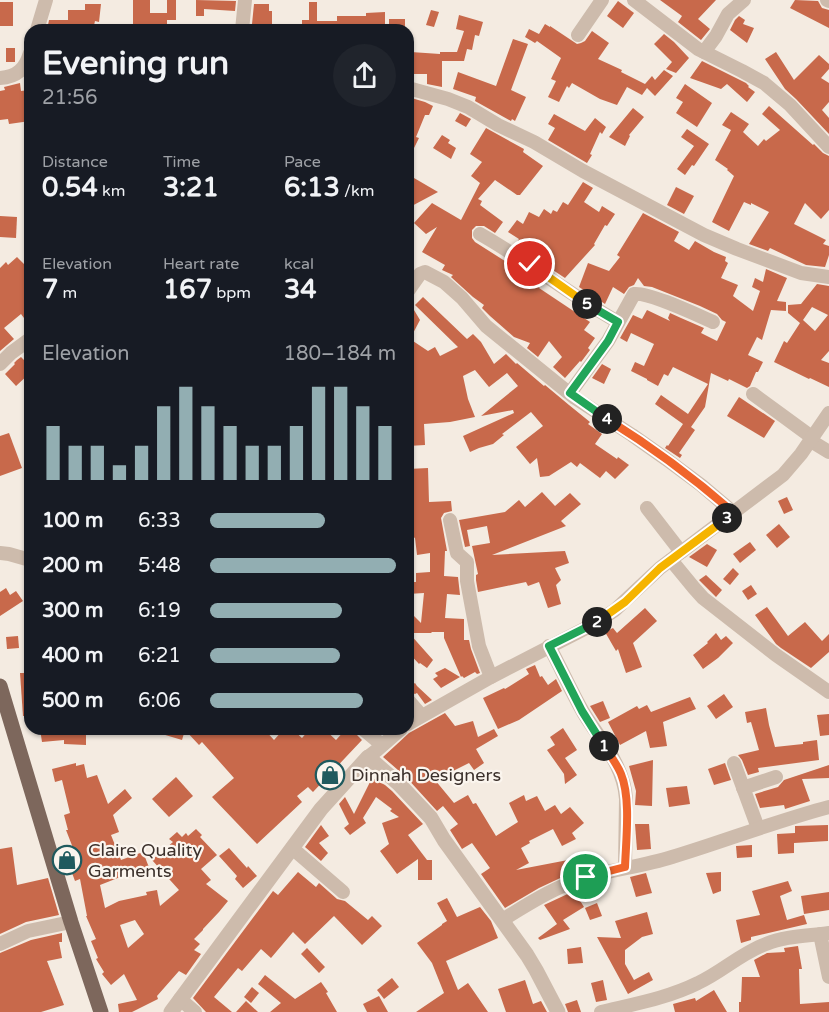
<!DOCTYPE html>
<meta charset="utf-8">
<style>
body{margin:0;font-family:"Varela Round",sans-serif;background:#20242c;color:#f1f3f6;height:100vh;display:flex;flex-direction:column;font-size:22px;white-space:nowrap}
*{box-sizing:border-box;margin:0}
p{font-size:20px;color:#9ea1a6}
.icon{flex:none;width:33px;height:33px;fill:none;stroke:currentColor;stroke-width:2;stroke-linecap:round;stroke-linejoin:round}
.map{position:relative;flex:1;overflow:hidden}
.drawer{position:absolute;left:24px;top:24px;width:390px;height:711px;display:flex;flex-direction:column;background:#171b24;border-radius:18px;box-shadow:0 2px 4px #0004}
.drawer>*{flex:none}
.pin{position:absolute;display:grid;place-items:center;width:51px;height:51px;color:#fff;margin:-26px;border:3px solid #fff;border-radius:50%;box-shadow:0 2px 6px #0007}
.km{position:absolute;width:30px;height:30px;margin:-15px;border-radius:50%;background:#222;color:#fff;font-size:16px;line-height:30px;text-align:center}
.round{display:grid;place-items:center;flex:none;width:63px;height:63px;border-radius:32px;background:#20242c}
.summary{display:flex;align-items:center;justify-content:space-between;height:102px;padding:0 18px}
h1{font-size:33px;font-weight:700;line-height:45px}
.figures{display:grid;grid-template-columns:repeat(3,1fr);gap:9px;height:102px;padding:6px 18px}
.figures div{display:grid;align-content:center}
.figures b{font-size:26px;font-weight:700}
.figures small{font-size:16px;font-weight:400}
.figures p{font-size:16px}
.chart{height:168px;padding:12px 18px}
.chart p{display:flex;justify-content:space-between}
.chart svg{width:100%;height:108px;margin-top:6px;stroke:#92aeb2;stroke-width:6}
ul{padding:0 18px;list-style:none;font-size:20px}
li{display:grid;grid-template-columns:96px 72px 1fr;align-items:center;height:45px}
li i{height:15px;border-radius:8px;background:#92aeb2}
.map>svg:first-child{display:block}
</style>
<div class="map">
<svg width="829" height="1012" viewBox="0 0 829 1012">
<rect width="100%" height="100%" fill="#f4ebe1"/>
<!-- building -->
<g fill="#c8694b" fill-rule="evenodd">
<polygon points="133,0 150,0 150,13 167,13 167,30 133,30"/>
<rect x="167" y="0" width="9" height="20"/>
<polygon points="196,0 236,1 235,11 204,9 204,16 196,16"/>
<polygon points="660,0 716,0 698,19 710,29 701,40 678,22 682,16"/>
<polygon points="795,0 818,1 822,8 829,10 829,28 790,8"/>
<polygon points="618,1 634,13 623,28 607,16"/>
<rect x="0" y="2" width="13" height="24"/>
<polygon points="309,2 317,2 317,21 337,21 337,16 366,16 366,13 385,12 385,26 363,26 363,28 343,28 343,30 302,30 302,20 309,20"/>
<polygon points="85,4 101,4 99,22 95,21 93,30 47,30 49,20 68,20 68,10 85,10"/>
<polygon points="254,4 269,4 269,11 272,11 272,24 252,24"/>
<polygon points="431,10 439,12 434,27 426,25"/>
<polygon points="459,15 483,22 479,36 475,35 472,50 467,49 464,61 442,61 442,87 427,84 427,74 409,74 409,55 411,55 411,52 440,54 440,52 457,52 464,31 456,29"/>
<polygon points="739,16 745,20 743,24 754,28 747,43 730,30 735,20"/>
<rect x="389" y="19" width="16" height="11"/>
<polygon points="545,24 550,27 550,26 577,44 581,43 585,41 592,31 609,43 598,59 622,70 621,72 645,84 652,76 655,80 664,70 673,76 655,96 647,88 642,95 627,87 617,105 600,99 572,83 569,88 567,86 559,102 548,97 556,81 551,79 561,58 537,41 535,43 525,37 529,29 539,34"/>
<polygon points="664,34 674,42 689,58 676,73 666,69 672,62 654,44"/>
<polygon points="513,39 528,44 511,90 526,97 515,121 512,119 511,121 475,101 476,97 453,89 458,72 496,86"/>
<rect x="6" y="48" width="9" height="14"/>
<polygon points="776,52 794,80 819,55 829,64 829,69 821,78 829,83 829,102 822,110 829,118 829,134 796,99 785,89 765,59"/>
<polygon points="702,61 746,83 749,86 748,87 755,92 747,102 727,84 721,89 690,78"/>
<polygon points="20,83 21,91 30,90 30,121 9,124 8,119 0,120 0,91 5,90 4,87"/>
<polygon points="685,84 712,103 697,127 676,113 683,102 676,98"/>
<polygon points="408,97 425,102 433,106 429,115 425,115 416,137 419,138 414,148 412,147 408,155"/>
<polygon points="769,106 813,145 814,144 823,153 829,156 829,210 821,219 805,203 794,224 826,240 823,244 829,246 829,255 825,267 806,265 770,248 768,251 749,244 769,212 751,203 751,205 744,202 729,231 712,222 734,176 727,170 728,169 715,160 731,130 722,125 731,112 749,124 743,132 758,146 764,139 766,141 780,130 762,114"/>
<polygon points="633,108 644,117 629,135 630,136 625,146 609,137"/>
<polygon points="460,113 471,119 466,127 455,121"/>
<polygon points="554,114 585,131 595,118 606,127 602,134 600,132 590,154 592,155 587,163 548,140 555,128 548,124"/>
<polygon points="486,128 524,149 523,152 543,166 520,195 517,195 495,180 478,199 482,201 480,205 503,222 495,233 484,226 476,226 472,230 472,238 475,242 541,284 539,288 590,322 584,330 595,338 588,348 590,350 581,362 580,361 565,378 553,367 562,357 549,341 538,357 527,348 530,343 514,337 490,316 482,308 484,305 473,297 451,277 453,275 442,270 445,265 422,252 437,227 426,234 414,223 432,203 461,220 480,183 471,176 482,162 470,154"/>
<polygon points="687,129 709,144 694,166 692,165 685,175 677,169 694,146 681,137"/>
<polygon points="442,135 450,140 448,143 456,148 451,159 433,148"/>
<polygon points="414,178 438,192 408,208 408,188"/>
<polygon points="583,182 593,188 584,202 599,212 602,206 615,214 607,226 605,225 594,244 595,245 565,278 515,245 519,239 508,232 517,220 523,224 529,212 539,217 544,209 551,214 553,210 557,212 563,202 568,205"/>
<polygon points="676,187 694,196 684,214 667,205"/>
<polygon points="643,213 679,232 674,241 689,250 695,241 714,252 726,257 725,261 728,263 721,278 738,285 733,296 753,311 760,291 752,287 755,278 763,282 766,269 787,278 777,301 786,302 786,311 771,310 762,340 757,337 748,355 763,362 758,372 756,372 750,386 747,388 729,379 728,381 711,373 705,407 691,427 695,430 679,453 682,455 680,458 665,448 667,445 668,446 683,424 655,404 661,395 688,414 708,384 673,367 668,376 664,374 658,386 647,380 647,379 631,371 635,362 644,366 654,344 631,333 627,342 620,338 633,315 642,319 647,310 670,321 668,318 670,313 681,318 704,328 701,333 717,341 726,322 722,320 717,314 700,306 652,287 644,286 638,278 634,285 629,287 624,294 613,287 605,304 579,287 588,263 609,271 620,257 617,255"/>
<polygon points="0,216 17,217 16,238 0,237"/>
<polygon points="17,257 30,270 30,326 21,314 4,328 14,339 0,351 0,268 6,262 8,265"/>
<path d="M 817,284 L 829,286 L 829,351 L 821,360 L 829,363 L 829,387 L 810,378 L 809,379 L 774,362 L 784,341 L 787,343 L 800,323 L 788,313 L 788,305 L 801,304 ZM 812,307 L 828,315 L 815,331 L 803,320 Z"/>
<polygon points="423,297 467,339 473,334 481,342 494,364 506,354 516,364 517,363 544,386 545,385 569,405 590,422 588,424 602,434 595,444 617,459 618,457 629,465 615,479 606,471 600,478 580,463 577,467 571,462 549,476 540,477 537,458 530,464 516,447 543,426 531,412 502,434 504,435 493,444 479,448 470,452 463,436 514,413 513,410 481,416 518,386 507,373 489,387 475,370 463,376 468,399 475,417 450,422 424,424 425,445 408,446 408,300 420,320 410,339 428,351 435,347 440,356 458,347 415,305"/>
<polygon points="30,355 30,373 16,386 5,374 15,364 14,363 17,360 21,357 24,360"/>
<polygon points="602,364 611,369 604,384 592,378"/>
<polygon points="739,397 775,421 764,438 727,416"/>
<polygon points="9,433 22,468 0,476 0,436"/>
<polygon points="428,468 429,502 451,501 452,511 444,513 441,518 447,551 445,551 444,576 458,577 460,595 447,594 445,618 464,619 464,640 469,640 471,649 480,673 477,674 475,672 464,678 462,676 461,677 444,638 444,632 431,632 432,633 409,633 433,660 427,668 420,663 419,664 408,652 408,620 413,615 421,623 424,593 408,594 408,582 416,582 416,573 430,572 430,553 417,555 415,538 408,534 410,481 408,481 408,469"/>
<polygon points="542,492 555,506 570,493 581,504 561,521 566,526 492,555 565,551 569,563 555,568 561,580 556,585 561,604 548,608 539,582 528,586 526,582 478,592 476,580 476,575 478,574 472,546 490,543 487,526 467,530 470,546 465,547 459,520 505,512 519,500 525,507"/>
<polygon points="787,497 793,510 784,514 778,501"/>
<polygon points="779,524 790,537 777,548 766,535"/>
<polygon points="750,542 756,550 740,563 733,554"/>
<polygon points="707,544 717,550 707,567 689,557"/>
<polygon points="733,568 739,574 730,585 723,579"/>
<polygon points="706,575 722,590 716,597 699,580"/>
<polygon points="751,585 757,594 748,600 742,591"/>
<polygon points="6,588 10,595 16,591 23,601 0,616 0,592"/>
<polygon points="767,607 788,636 805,622 822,641 829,634 829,652 811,668 781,648 776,644 755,615"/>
<polygon points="645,608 657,621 633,643 642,667 626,673 618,649 616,651 605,632 613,628 617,633"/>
<polygon points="716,633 721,640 726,636 733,643 718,658 703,669 693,655 708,643 707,642"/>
<polygon points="18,636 19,648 7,649 6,637"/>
<polygon points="535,665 540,677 542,676 548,685 556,679 562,691 519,720 498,729 483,698 504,688 505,689 529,674 526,669"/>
<polygon points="445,668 460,677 441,688 433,679 438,676 435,673"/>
<polygon points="20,673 30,673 30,716 23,716"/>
<polygon points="415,683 417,686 432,700 425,704 417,693 415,694 408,691 408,687"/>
<polygon points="724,694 733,707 716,719 707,706"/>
<polygon points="690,697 696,709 663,722 667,746 650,748 646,731 620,745 608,722 637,706 639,709 647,705 651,712"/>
<polygon points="603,701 610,718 600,722 590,706"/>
<polygon points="766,708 769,725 775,747 803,744 803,742 817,740 819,760 758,768 759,772 748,775 742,760 738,755 759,750 751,722 747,723 745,712"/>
<polygon points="445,713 455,726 473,721 478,737 494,729 498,736 476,749 484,763 474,770 469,763 435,780 454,803 468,795 473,804 476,803 496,836 518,822 509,803 524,795 526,801 537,796 545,811 555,805 561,814 570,807 584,823 572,833 576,839 562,846 553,829 529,841 530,843 521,848 529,863 516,870 568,860 571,873 539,888 505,908 481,874 490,868 472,843 462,849 450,830 458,824 443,806 437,811 406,777 383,757 409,733"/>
<polygon points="829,714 829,735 820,736 817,715"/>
<polygon points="563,728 577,750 565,758 577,775 565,784 564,774 547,750 555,745 550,737"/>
<polygon points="40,729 86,729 86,745 64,744 64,740 42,742"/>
<polygon points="153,729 264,729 274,740 284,729 292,729 302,738 310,729 324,729 336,740 346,729 354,729 357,735 362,740 313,792 308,787 297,796 302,802 257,844 212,797 234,778 202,742 199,745 185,730 182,740 152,731"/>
<polygon points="653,760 652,806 635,805 636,791 629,766"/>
<path d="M 76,763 L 76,766 L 84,764 L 87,778 L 97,775 L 108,804 L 125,789 L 132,798 L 113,815 L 119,832 L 111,835 L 121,860 L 143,852 L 150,870 L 129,878 L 128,874 L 100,885 L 105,908 L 119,901 L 147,895 L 146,892 L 157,890 L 160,906 L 179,890 L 152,860 L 173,842 L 169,839 L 177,832 L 182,837 L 186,833 L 188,836 L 196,829 L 202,835 L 200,837 L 217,855 L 201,869 L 211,880 L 206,884 L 228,901 L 219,912 L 203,929 L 203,930 L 194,939 L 200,944 L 194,950 L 201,954 L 186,975 L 179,971 L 157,996 L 158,999 L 132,1012 L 119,1012 L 118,1004 L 137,1000 L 124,974 L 111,985 L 102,974 L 104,972 L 96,959 L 98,958 L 91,941 L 96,939 L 86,916 L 87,916 L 80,879 L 75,881 L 64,851 L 73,848 L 66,830 L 68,830 L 64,815 L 70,813 L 62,780 L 55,782 L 52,769 ZM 135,920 L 144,934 L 128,948 L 120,925 Z"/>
<polygon points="725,763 731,780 714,785 708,769"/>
<polygon points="829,765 829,778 802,779 810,801 785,809 784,805 760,808 755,794 778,787 784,780"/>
<polygon points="176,777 193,796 169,817 152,799"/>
<polygon points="372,778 385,785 392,791 423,824 408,835 427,860 432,860 432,880 418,880 418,859 397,874 380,851 389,844 382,823 399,817 390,811 392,809 376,797 363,818 366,823 350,835 344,828 349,824 339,804 345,797 354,814"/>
<polygon points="687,786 690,804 669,807 666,788"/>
<polygon points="635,824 649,824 651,849 637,850"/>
<polygon points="321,825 329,836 319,843 328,853 321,861 305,847"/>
<polygon points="828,825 828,841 794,843 794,853 778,854 777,834 795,833 795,826"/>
<polygon points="752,845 752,857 737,858 736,846"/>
<polygon points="12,847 17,885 48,878 59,915 26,922 0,934 0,849"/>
<polygon points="229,848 247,868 248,866 257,876 243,888 235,879 237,876 219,856"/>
<polygon points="298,872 316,887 319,883 337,899 345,901 368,920 372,916 382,926 362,945 334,916 305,944 293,932 271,958 261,949 242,971 238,968 214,997 232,1012 206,1012 193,998 273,891 278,895"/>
<polygon points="721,872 721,891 713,894 706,873"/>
<polygon points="646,873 652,893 636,897 630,877"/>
<polygon points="788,881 792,891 780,896 787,920 804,915 807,924 751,937 751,940 741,943 736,920 760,915 752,891"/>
<polygon points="574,891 584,907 563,920 570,929 540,940 538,938 557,924 544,905"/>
<polygon points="829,892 829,910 804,914 801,896"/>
<polygon points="447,898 457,917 480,907 491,921 498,938 446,961 458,990 468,983 488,1012 416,1012 444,993 432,963 417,943 442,925 442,924 447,921 437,903"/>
<polygon points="597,903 602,916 590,920 585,908"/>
<polygon points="647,912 653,934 642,937 625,950 625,964 634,980 649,972 653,980 628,994 597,937 621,938 615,921"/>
<polygon points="62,933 62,942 59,942 62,958 47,961 64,1005 41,1012 0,1012 0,953 31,940"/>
<polygon points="798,946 802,969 799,969 800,1004 829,1002 829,1012 739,1012 739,1002 741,1002 742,977 760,977 754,960 767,953 785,952 784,948"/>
<polygon points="581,947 583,963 568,964 567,949"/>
<polygon points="307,948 325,967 319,973 301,954"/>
<polygon points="265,975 295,999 321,982 328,992 326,993 337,1012 270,1012 281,1003 258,984"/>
<polygon points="392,978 399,987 384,999 377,990"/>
<polygon points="525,980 533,1004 541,1001 547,1012 506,1012 498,989"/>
<polygon points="603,980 607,1000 596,1002 591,983"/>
<polygon points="252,987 259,993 251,1003 244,997"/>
<polygon points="714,990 727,1012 675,1012 673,1004 695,998 696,1001"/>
<polygon points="379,996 388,1012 367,1012 363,1004"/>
<polygon points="577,1000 581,1012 568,1012 565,1004"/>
<polygon points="246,1001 258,1012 236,1012"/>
</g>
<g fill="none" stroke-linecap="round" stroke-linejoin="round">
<!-- minor -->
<g stroke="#cdbbac" stroke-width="14">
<polyline points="634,0 698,49 742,71 764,83 790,105 829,147"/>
<polyline points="827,0 829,1"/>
<polyline points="37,30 46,0"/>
<polyline points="242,30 245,0"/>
<polyline points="578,35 602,0"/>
<polyline points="704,52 716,36 728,14 744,0"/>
<path d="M 0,78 C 17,77 25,69 30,53"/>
<polyline points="408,88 448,99 468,107 498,125 534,142 583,171 704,235 737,249 801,273 829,277"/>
<path d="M 480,234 C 528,261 570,295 618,322"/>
<polyline points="408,291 420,274 425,272 444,282 462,298 486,326 575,398 632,435 666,459 701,485 734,513"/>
<polyline points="0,364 11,353 30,339"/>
<path d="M 570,393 L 608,341 L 634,294 C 649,292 697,315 713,322"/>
<polyline points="753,394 813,438"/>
<polyline points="811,441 829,452"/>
<polyline points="647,508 681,552"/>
<polyline points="450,520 457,553 467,562 467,581 479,646 491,677"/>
<polyline points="0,553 9,554 30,560"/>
<polyline points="671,560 694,588 703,598 776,655 829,692"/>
<path d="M 549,646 C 561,668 571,691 583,712 C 600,740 624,765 626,799 L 625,867"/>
<polyline points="408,700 421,715"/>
<polyline points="408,724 491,677 594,624 615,610 660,568 783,475 801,454 829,413"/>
<polyline points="363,729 382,745"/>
<polyline points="368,757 377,750 401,729"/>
<polyline points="734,763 758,828"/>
<polyline points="743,788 776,777"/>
<polyline points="292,848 343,892"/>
<path d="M 502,920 C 530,903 556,886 587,877 C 615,869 644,866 672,857 C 725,841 776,821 829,807"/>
<polyline points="820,934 829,977"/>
<polyline points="0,944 28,931 71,922"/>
<polyline points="180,999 195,1012"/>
<path d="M 601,1012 C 634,1004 668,998 698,983 C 722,972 741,953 766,944 C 785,936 808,936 829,933"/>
</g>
<!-- tertiary -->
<polyline stroke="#cdbbac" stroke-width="15" points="171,1012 321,809 368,757 399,784 431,818 444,840 527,955 536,970 558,1012"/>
<!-- primary -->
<polyline stroke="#7d675c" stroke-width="15" points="0,686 71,922 101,1012"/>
</g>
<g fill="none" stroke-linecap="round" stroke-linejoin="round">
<!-- split-1 casing -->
<g stroke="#fff" stroke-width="12">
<path id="split-1" d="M 586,877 L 625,867 C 626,840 631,798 621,774 C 617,764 610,755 604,746"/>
</g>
<!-- split-2 casing -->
<g stroke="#fff" stroke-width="12">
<polyline id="split-2" points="597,622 549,646 582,711 604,746"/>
</g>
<!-- split-3 casing -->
<g stroke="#fff" stroke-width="12">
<polyline id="split-3" points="597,622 625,602 660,568 727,518"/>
</g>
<!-- split-4 casing -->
<g stroke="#fff" stroke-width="12">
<path id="split-4" d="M 607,419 C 652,447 694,478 734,513 L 727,518"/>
</g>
<!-- split-5 casing -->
<g stroke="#fff" stroke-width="12">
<polyline id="split-5" points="587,304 618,322 608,341 570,393 607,419"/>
</g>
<!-- split-6 casing -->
<g stroke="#fff" stroke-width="12">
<polyline id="split-6" points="530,264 587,304"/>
</g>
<!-- split-1 -->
<use href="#split-1" stroke="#f0652b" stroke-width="8"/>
<!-- split-2 -->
<use href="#split-2" stroke="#22a559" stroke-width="8"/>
<!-- split-3 -->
<use href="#split-3" stroke="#f5b400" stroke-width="8"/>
<!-- split-4 -->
<use href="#split-4" stroke="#f0652b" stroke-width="8"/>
<!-- split-5 -->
<use href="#split-5" stroke="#22a559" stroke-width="8"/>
<!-- split-6 -->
<use href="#split-6" stroke="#f5b400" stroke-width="8"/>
</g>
<!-- icons -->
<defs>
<g id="shop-ring" transform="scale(1.5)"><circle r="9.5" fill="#fbf5ee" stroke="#1f5a5e" stroke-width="1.5"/><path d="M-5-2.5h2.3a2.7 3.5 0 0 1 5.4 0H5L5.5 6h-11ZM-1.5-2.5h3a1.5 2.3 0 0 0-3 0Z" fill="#1f5a5e"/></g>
</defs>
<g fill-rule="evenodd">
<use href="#shop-ring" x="330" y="775"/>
<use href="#shop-ring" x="67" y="860"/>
</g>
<g text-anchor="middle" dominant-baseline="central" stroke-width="4.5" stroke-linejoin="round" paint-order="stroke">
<!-- poi labels -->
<g font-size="18" fill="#3b302b" stroke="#fbf5ee" text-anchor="start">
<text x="351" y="775">Dinnah Designers</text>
<text x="88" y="850">Claire Quality<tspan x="88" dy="21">Garments</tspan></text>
</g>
</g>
</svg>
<div class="pin" style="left:586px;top:877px;background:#1e9e55"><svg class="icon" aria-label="arrive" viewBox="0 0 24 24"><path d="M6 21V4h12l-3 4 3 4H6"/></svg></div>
<div class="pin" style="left:530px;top:264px;background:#d93025"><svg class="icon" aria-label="check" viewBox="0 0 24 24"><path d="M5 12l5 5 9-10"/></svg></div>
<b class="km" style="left:604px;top:746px">1</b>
<b class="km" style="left:597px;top:622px">2</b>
<b class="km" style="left:727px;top:518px">3</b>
<b class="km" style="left:607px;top:419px">4</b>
<b class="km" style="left:587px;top:304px">5</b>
<section class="drawer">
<div class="summary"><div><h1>Evening run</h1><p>21:56</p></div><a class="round"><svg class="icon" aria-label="share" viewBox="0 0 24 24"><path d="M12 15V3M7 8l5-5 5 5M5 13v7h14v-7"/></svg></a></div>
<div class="figures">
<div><p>Distance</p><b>0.54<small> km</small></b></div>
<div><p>Time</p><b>3:21</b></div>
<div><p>Pace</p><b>6:13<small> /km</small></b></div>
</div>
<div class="figures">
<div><p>Elevation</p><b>7<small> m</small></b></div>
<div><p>Heart rate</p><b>167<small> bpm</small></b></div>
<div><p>kcal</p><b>34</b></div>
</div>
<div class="chart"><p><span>Elevation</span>180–184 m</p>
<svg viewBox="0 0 160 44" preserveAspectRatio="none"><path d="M5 44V22M15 44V30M25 44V30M35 44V38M45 44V30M55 44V14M65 44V6M75 44V14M85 44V22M95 44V30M105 44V30M115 44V22M125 44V6M135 44V6M145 44V14M155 44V22"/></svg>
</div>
<ul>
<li><b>100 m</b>6:33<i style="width:62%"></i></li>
<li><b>200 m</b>5:48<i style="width:100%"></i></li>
<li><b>300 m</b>6:19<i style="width:71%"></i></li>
<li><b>400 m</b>6:21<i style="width:70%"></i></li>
<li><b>500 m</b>6:06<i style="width:82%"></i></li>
</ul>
</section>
</div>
